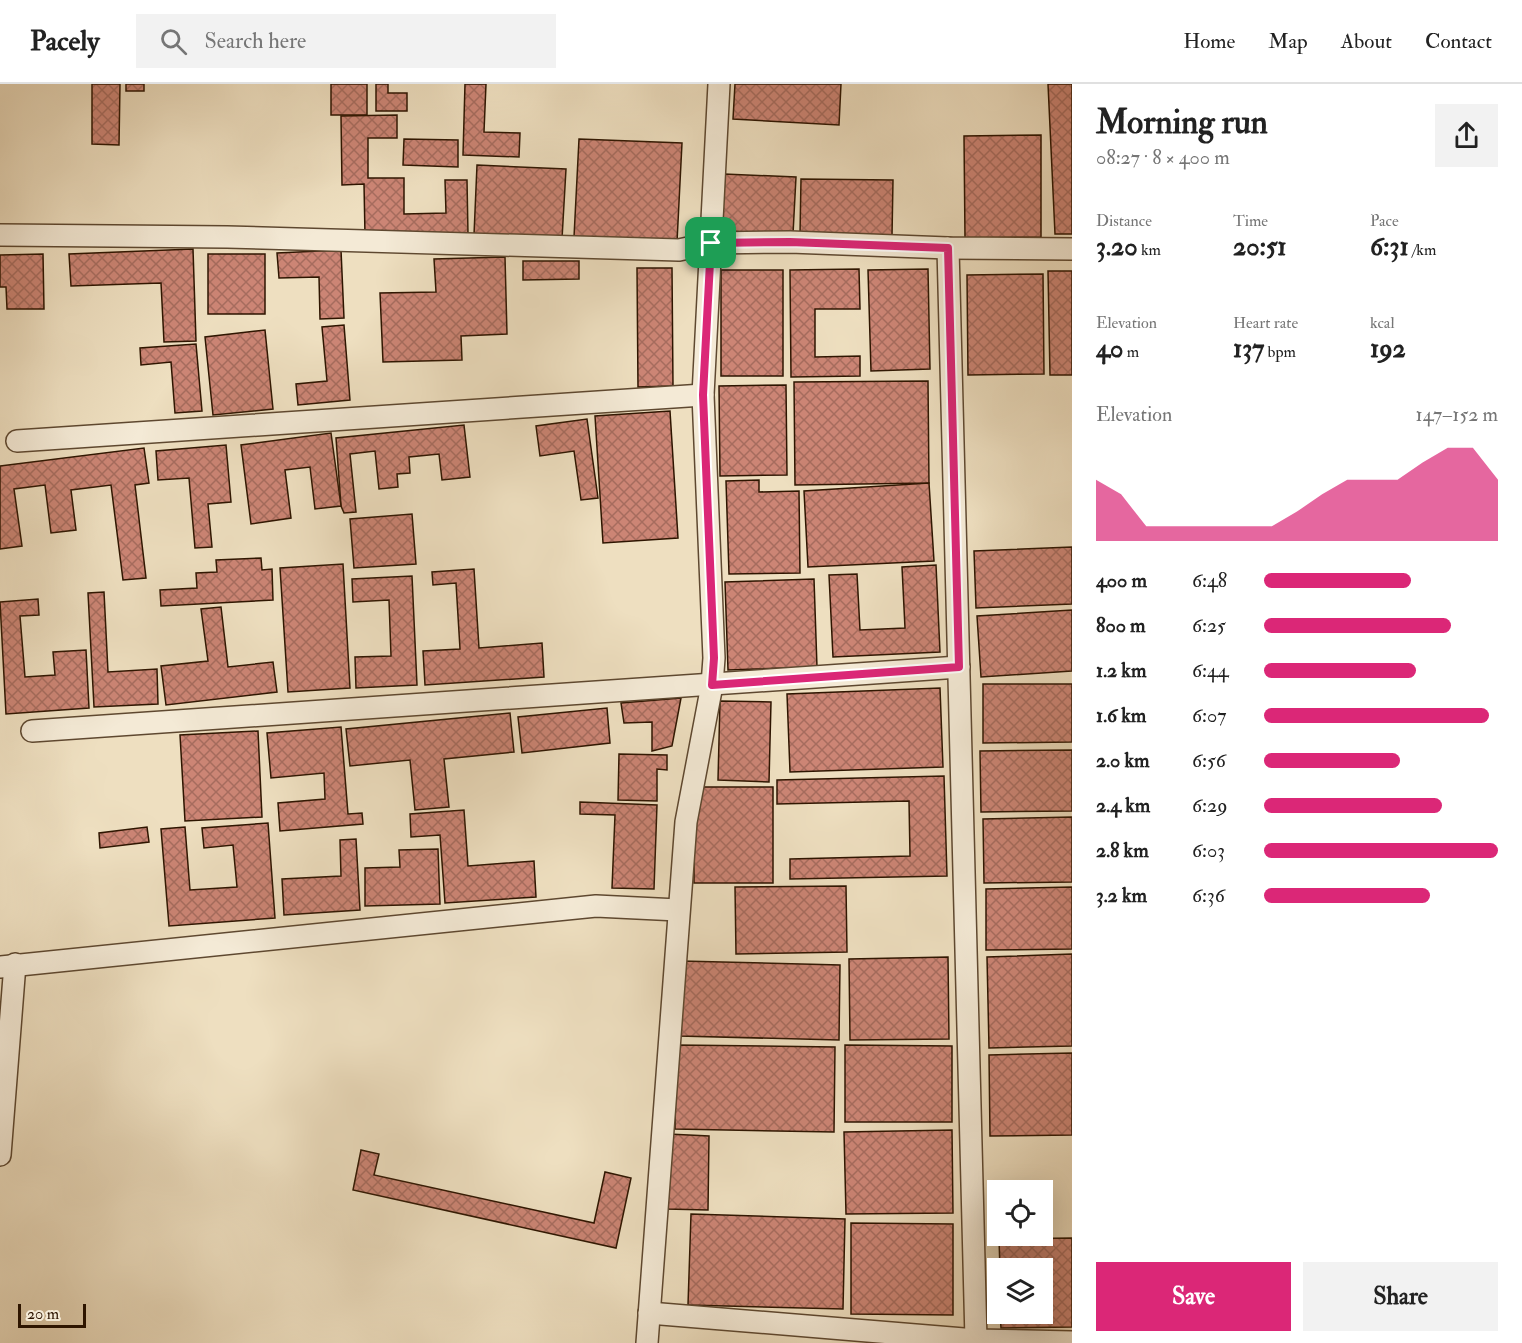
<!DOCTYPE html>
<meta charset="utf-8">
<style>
body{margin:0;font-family:"IM FELL Double Pica",serif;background:#f2f2f2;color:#222;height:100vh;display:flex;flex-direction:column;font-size:22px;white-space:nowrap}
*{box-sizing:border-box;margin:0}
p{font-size:20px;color:#767676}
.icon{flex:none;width:33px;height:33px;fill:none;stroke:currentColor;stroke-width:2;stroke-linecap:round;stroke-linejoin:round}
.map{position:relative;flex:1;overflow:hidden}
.drawer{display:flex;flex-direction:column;background:#fff;width:450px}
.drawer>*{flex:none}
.controls{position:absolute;left:987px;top:1096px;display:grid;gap:12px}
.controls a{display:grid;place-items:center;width:66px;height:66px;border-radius:0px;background:#fff;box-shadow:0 6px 24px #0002;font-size:30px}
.scale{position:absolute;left:18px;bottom:15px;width:68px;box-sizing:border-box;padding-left:6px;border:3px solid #2e1500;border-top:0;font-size:16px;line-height:21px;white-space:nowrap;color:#2e1500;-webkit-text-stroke:4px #f4ead6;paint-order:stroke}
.pin{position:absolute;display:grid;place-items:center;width:51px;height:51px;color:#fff;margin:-26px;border-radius:12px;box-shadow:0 3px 9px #0006}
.round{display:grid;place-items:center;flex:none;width:63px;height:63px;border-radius:0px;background:#f2f2f2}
.overview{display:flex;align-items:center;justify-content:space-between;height:102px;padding:0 24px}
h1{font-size:33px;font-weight:700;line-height:45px}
.metrics{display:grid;grid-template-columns:repeat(3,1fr);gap:9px;height:102px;padding:6px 24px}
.metrics div{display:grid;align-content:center}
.metrics b{font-size:26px;font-weight:700}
.metrics small{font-size:16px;font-weight:400}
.metrics p{font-size:16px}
.chart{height:168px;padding:12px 24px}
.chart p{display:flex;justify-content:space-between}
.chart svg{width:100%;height:108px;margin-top:6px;fill:#db2777;opacity:.7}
.action{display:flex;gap:12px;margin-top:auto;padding:12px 24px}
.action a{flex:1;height:69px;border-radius:0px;background:#db2777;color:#fff;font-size:24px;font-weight:700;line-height:69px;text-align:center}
.action a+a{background:#f2f2f2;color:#222}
ul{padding:0 24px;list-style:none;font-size:20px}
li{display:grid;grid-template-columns:96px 72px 1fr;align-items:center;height:45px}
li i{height:15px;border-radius:8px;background:#db2777}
header{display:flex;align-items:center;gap:36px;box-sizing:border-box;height:84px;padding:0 30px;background:#fff;border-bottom:2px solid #e0e0e0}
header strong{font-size:28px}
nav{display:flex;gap:33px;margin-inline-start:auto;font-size:21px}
.search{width:420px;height:54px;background:#f2f2f2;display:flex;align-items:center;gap:15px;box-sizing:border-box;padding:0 21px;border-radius:0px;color:#767676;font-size:22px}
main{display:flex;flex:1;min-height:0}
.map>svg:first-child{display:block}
</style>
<header>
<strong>Pacely</strong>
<div class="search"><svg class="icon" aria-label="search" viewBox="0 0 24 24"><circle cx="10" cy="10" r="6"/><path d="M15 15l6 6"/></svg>Search here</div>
<nav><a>Home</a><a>Map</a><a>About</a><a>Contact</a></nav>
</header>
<main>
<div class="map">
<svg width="1072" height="1259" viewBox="0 0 1072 1259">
<defs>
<pattern id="building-cross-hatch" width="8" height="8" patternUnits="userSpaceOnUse" patternTransform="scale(1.5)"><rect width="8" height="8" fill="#cc8575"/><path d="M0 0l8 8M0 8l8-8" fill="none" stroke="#a66c5e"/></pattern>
</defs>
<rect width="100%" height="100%" fill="#eedfc0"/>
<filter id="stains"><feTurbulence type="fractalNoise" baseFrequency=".00333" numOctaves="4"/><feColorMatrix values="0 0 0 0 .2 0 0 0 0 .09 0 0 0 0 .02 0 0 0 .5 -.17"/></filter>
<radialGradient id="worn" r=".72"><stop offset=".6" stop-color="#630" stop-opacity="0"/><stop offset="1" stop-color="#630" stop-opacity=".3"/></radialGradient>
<!-- building -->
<g fill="url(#building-cross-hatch)" stroke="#2e1500" stroke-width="1.5">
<polygon points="92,0 120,0 119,61 92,60"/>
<rect x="126" y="0" width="18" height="7"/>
<rect x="331" y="0" width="36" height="31"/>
<polygon points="376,0 388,0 388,9 407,9 407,27 376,27"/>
<polygon points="465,0 486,0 484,48 520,49 519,73 463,71"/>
<polygon points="735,0 841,0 839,41 733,35"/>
<polygon points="1048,0 1072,0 1072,150 1055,150"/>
<polygon points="397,31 397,54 368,54 368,94 404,94 404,130 446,129 445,96 467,96 468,150 365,151 364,100 342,101 341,32"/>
<polygon points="1041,51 1041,153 965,154 964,52"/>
<polygon points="404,55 458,56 458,83 403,81"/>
<polygon points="579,55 682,59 677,158 574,153"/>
<polygon points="477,81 566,85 562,155 474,151"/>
<polygon points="724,90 796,93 793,150 722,147"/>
<polygon points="801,95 893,96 892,152 800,150"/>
<polygon points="193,165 196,257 164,258 161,199 71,202 69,170"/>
<polygon points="341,166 344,234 320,235 319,193 279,194 277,169"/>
<polygon points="43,170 44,225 7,225 6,203 0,203 0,171"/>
<rect x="208" y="170" width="57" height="60"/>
<polygon points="505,173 507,250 461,252 462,276 383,278 380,209 436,208 434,175"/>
<polygon points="523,177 579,177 579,195 523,196"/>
<polygon points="637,184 672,184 673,302 638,303"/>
<polygon points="859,185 860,225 815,225 815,273 860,272 860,292 791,293 790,186"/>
<polygon points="928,185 930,285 871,287 868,186"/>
<rect x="721" y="186" width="62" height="106"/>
<polygon points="1048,187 1072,187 1072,291 1050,291"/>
<polygon points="1043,190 1044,290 968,291 967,191"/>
<polygon points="344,241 350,316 298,321 296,300 327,297 322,243"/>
<polygon points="265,246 273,325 213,331 205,253"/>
<polygon points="196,260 202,327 175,329 171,278 141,281 140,264"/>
<polygon points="928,297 929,399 795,401 794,298"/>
<polygon points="786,301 787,391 720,392 719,302"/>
<polygon points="670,327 678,454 603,459 595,332"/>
<polygon points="587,335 598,414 581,416 574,367 540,372 536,342"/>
<polygon points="464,341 470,393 442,396 439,370 409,373 410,389 397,390 398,403 379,405 375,367 350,370 356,428 344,429 341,422 336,354"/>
<polygon points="331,349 341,422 315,425 310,383 285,386 291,434 251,440 241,361"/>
<polygon points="226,361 231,418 208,420 212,463 195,464 189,394 158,396 156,367"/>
<polygon points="144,364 149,399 135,401 146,494 123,496 111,401 71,406 76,446 51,449 45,401 14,405 22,462 0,465 0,382"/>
<polygon points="759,396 759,408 799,407 800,489 729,490 726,397"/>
<polygon points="929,399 934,477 808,483 804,407"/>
<polygon points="412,430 416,480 354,484 350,435"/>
<polygon points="1072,463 1072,520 976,524 974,467"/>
<polygon points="261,474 262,486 272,485 273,516 161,522 160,506 197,504 196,489 217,488 216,476"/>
<polygon points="343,480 350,604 288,608 280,484"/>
<polygon points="936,481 940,568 833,573 829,491 857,490 860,546 905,544 902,483"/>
<polygon points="474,485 479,564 542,559 544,593 425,601 423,567 460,565 456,499 433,501 432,488"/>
<polygon points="412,492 417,601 356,604 355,573 391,572 389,516 353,518 352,495"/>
<polygon points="814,495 817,583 728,586 725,498"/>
<polygon points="104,508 108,588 157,585 158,620 94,623 88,509"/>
<polygon points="38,515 39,531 20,532 25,593 55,591 53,568 86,566 89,624 6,630 0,518"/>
<polygon points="221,523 228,583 273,578 277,608 166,621 161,582 208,577 201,525"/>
<polygon points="1072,526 1072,587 981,593 977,532"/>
<polygon points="983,600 1072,600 1072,658 983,659"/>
<polygon points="940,604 943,683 790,688 787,610"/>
<polygon points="681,614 672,662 652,667 652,638 624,639 621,619"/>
<polygon points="720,617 771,618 769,698 718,696"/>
<polygon points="607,624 610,659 522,669 518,633"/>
<polygon points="510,629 514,668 444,675 449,723 415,726 410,676 350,682 346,645"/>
<polygon points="341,643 348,730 362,729 363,740 280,747 278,719 325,715 324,689 271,694 267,649"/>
<polygon points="258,647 262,733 185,737 180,651"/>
<polygon points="1072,666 1072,727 981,728 980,667"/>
<polygon points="619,670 667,671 667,686 657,685 657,717 618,716"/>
<polygon points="944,692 947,792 790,795 790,775 910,772 909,717 777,720 777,696"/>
<rect x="694" y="703" width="79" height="96"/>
<polygon points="580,718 657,721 654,805 612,804 615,731 580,730"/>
<polygon points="464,726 468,782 534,777 536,813 445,819 440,751 411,753 410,730"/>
<polygon points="1072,733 1072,798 984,799 983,735"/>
<polygon points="268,739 275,834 169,842 161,745 185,743 190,806 237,803 233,761 204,764 202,744"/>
<polygon points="147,743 149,758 100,764 99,749"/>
<polygon points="356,755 360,826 284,831 282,795 341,792 340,756"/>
<polygon points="438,765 440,820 365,822 365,784 400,783 399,766"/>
<polygon points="846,802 847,868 736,870 735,803"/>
<polygon points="1072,803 1072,865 986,866 986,805"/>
<polygon points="1072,870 1072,962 989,964 987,873"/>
<polygon points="948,873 949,955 850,956 849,875"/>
<polygon points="681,877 840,881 839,956 679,952"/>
<polygon points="676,961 835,963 834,1048 675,1045"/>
<polygon points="845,961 952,962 952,1038 845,1038"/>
<polygon points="1072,969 1072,1051 990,1052 989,971"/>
<polygon points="952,1046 953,1129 846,1130 844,1048"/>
<polygon points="668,1050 709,1052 708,1126 666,1125"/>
<polygon points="361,1066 379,1070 374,1091 594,1139 605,1088 631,1094 616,1164 353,1106"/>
<polygon points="691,1130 845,1135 843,1225 688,1221"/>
<polygon points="851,1139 953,1140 953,1231 851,1230"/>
<polygon points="1072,1154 1072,1243 1001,1244 1000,1230 1042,1230 1042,1185 1000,1185 999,1155"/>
</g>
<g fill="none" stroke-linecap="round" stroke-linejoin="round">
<!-- street casing -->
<g stroke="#5e4830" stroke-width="24">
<g id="street">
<polyline points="0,151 227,153 679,166 711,159 790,158 948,164 1072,165"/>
<polyline points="948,164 976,1256"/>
<polyline points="17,357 703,311"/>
<polyline points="32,647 959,583"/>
<polyline points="0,883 596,822 678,826"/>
<polyline points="0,1071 15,880"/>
<polyline points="649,1229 976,1256 1072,1258"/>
<polyline points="647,1259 686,738 712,601 714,574 703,311 719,0"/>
</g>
</g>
<!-- street -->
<use href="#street" stroke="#f4ead6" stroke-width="21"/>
</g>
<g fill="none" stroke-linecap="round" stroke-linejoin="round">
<!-- route casing -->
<g stroke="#fff" stroke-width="12">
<polygon id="route" points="790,158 948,164 959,583 712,601 714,574 703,311 711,159"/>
</g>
<!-- route -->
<use href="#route" stroke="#db2777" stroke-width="8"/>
</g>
<rect width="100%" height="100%" filter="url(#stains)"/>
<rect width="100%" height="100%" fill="url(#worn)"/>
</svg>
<div class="controls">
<a><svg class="icon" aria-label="locate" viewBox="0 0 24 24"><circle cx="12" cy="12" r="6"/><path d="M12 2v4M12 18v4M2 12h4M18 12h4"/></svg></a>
<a><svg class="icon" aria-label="layers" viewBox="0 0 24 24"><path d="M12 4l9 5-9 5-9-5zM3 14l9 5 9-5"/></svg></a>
</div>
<div class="scale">20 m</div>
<div class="pin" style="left:711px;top:159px;background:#1e9e55"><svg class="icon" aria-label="arrive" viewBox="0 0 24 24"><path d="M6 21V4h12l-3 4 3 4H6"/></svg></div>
</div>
<section class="drawer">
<div class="overview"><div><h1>Morning run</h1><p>08:27 · 8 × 400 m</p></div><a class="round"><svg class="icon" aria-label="share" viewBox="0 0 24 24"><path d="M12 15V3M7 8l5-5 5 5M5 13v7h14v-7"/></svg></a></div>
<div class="metrics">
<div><p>Distance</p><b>3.20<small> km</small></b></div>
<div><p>Time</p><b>20:51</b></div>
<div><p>Pace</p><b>6:31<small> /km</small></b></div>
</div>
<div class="metrics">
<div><p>Elevation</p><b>40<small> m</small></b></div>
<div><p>Heart rate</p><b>137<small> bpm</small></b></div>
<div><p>kcal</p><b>192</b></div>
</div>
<div class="chart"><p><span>Elevation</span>147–152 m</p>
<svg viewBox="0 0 160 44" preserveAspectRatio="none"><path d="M0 44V19L10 25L20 38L30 38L40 38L50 38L60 38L70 38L80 32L90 25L100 19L110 19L120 19L130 12L140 6L150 6L160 19V44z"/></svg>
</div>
<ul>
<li><b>400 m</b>6:48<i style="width:63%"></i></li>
<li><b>800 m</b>6:25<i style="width:80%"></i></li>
<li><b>1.2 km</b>6:44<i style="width:65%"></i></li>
<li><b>1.6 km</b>6:07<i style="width:96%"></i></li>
<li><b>2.0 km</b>6:56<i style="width:58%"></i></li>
<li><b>2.4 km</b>6:29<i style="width:76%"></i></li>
<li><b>2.8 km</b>6:03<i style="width:100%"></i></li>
<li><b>3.2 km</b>6:36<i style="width:71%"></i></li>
</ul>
<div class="action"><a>Save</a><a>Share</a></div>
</section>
</main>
